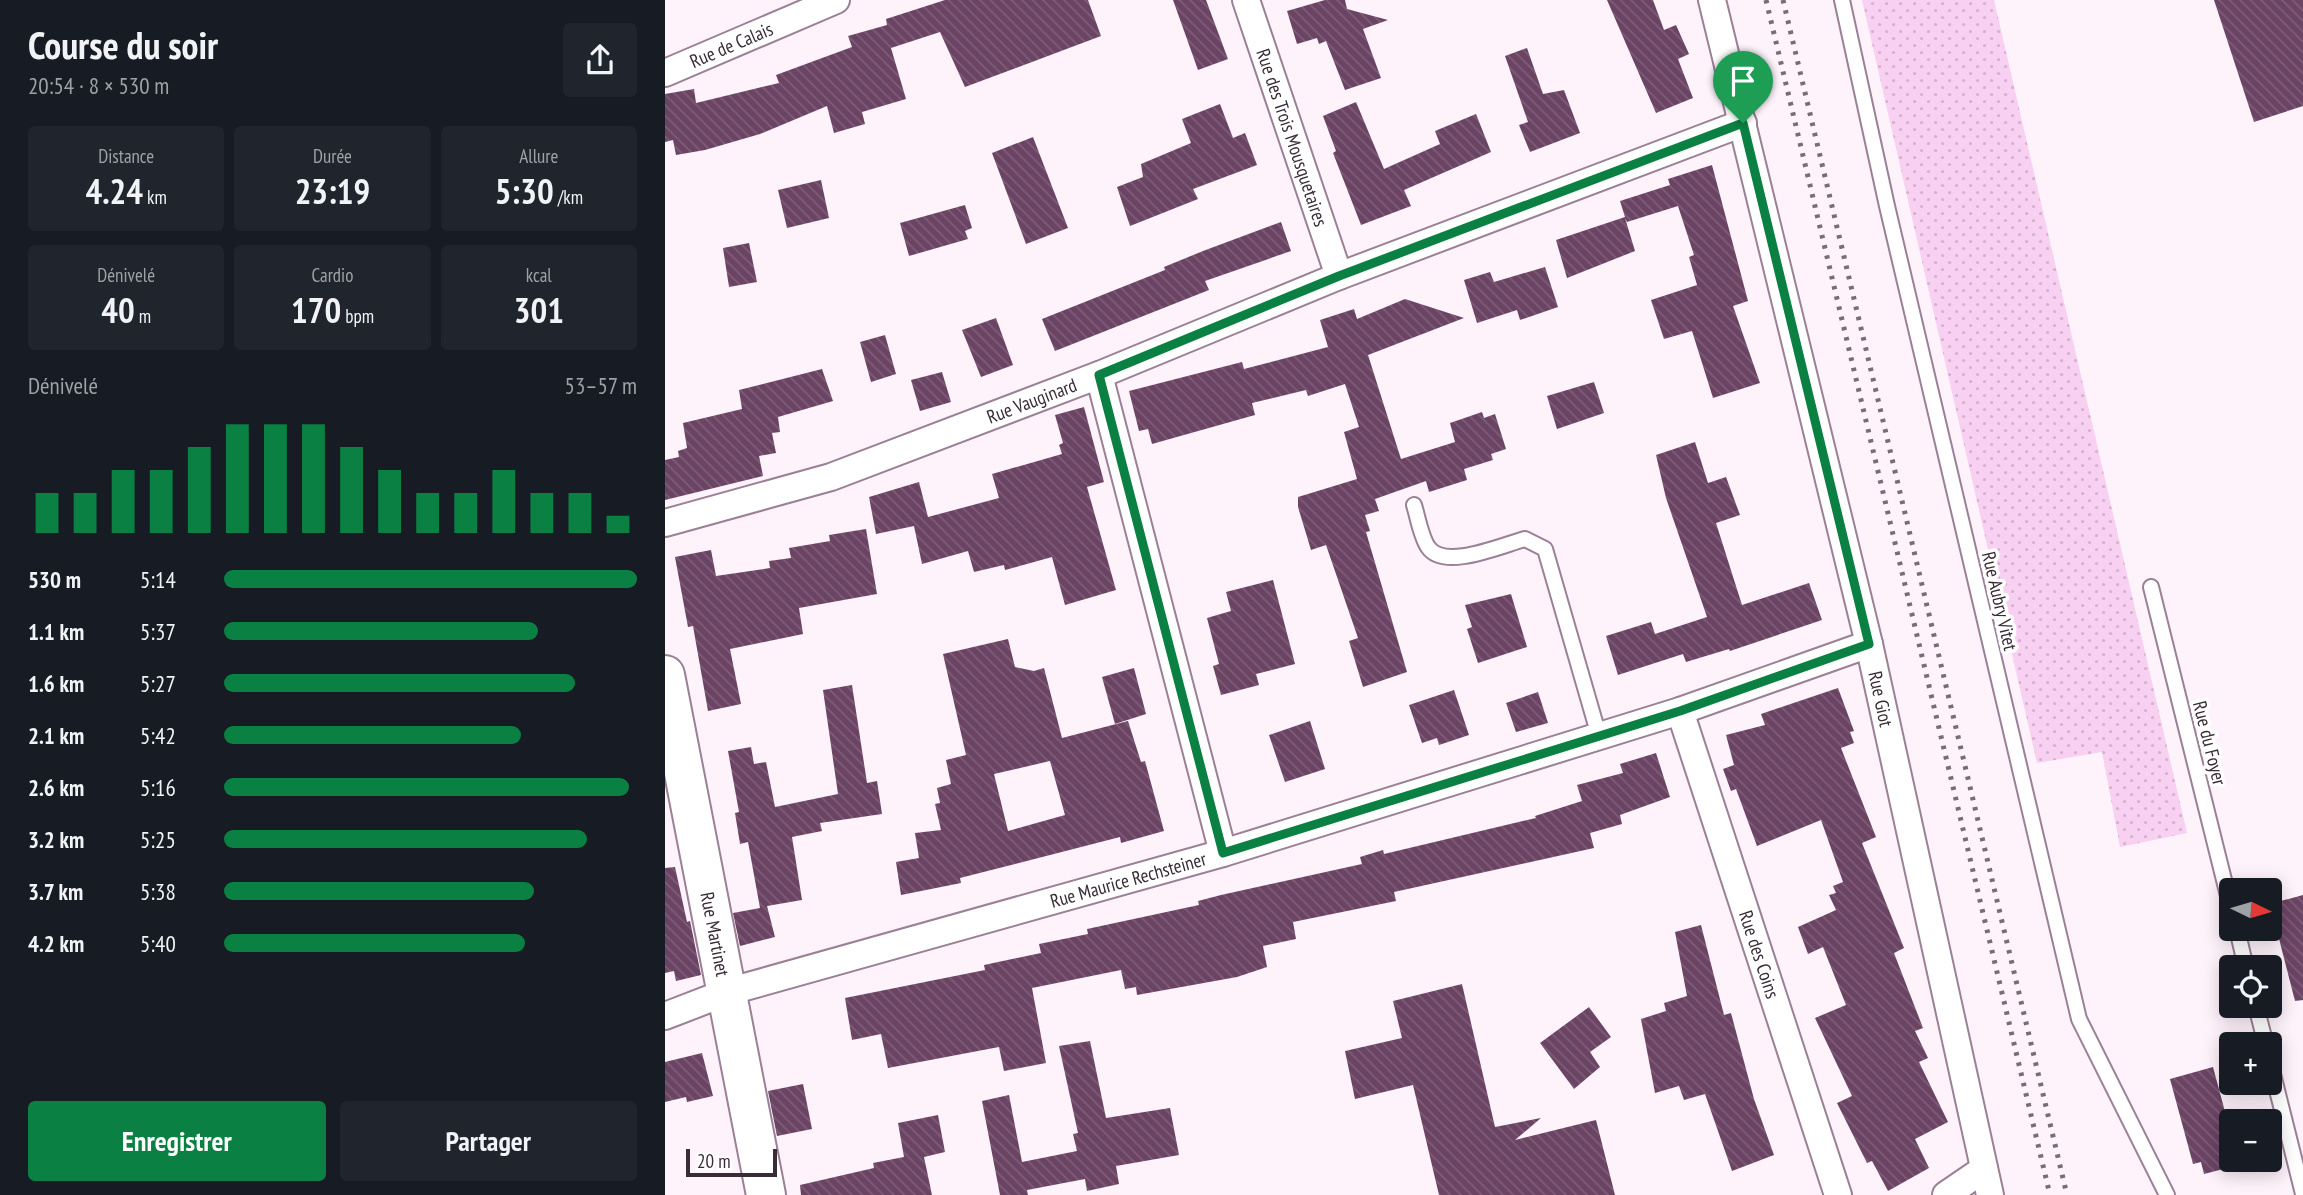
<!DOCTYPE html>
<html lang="fr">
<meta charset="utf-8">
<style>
body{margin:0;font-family:"PT Sans Narrow",sans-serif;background:#20242c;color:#f1f3f6;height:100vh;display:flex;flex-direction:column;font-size:26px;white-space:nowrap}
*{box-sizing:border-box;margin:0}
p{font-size:23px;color:#9ea1a6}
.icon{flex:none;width:38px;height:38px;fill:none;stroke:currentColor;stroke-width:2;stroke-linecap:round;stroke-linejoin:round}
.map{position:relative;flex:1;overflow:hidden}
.side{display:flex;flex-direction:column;background:#171b24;width:665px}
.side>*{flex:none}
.needle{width:46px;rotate:95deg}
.controls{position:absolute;left:1554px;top:878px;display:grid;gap:14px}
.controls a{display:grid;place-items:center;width:63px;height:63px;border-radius:7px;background:#171b24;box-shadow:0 4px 18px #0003;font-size:35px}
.scale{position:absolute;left:21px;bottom:18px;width:91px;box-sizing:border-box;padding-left:7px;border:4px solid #382c36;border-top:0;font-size:19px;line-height:24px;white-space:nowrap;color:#382c36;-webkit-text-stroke:5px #fff;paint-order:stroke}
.pin{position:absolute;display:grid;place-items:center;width:60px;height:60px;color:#fff;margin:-72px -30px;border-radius:50% 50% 50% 0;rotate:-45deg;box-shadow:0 0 7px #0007}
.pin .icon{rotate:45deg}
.round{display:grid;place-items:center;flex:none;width:74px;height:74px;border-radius:7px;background:#20242c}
.head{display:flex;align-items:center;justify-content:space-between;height:119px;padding:0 28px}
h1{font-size:38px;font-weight:800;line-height:52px}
.metrics{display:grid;grid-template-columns:repeat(3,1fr);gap:10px;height:119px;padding:7px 28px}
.metrics div{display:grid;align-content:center;border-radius:7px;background:#20242c;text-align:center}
.metrics b{font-size:35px;font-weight:800}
.metrics small{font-size:19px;font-weight:400}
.metrics p{font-size:19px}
.chart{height:196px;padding:14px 28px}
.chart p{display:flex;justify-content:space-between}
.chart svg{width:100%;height:126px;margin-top:7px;stroke:#0b8043;stroke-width:6}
.cta{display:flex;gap:14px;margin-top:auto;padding:14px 28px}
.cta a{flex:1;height:80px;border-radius:7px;background:#0b8043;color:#fff;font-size:28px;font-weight:800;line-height:80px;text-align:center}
.cta a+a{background:#20242c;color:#f1f3f6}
ul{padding:0 28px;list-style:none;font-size:23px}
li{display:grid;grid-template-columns:112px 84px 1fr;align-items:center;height:52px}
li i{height:18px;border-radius:9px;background:#0b8043}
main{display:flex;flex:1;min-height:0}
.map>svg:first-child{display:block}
</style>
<main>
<section class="side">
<div class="head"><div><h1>Course du soir</h1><p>20:54 · 8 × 530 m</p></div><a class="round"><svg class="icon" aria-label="share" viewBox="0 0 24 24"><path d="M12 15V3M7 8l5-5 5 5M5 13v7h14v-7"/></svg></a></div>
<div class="metrics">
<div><p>Distance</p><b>4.24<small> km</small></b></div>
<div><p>Durée</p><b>23:19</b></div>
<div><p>Allure</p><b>5:30<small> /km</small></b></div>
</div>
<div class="metrics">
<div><p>Dénivelé</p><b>40<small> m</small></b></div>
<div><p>Cardio</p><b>170<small> bpm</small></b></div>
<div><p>kcal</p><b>301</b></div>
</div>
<div class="chart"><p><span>Dénivelé</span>53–57 m</p>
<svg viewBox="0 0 160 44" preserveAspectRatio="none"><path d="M5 44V30M15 44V30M25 44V22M35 44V22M45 44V14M55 44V6M65 44V6M75 44V6M85 44V14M95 44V22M105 44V30M115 44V30M125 44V22M135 44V30M145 44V30M155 44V38"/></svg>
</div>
<ul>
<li><b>530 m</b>5:14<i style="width:100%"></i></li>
<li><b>1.1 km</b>5:37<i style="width:76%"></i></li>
<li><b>1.6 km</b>5:27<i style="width:85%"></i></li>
<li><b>2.1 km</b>5:42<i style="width:72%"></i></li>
<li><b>2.6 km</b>5:16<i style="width:98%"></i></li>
<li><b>3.2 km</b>5:25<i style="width:88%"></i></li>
<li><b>3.7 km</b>5:38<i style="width:75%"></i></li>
<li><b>4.2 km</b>5:40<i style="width:73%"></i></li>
</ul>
<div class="cta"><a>Enregistrer</a><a>Partager</a></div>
</section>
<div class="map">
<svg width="1638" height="1195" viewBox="0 0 1638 1195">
<defs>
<pattern id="park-dots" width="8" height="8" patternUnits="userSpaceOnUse" patternTransform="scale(1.75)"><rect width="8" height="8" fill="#f8d0f1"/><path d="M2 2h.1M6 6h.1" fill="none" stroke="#d5b3cf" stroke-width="1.8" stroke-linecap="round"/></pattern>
<pattern id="building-back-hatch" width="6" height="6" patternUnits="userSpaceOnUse" patternTransform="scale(1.75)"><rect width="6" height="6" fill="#6b4464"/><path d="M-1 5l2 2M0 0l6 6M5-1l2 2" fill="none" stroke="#7d5d77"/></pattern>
</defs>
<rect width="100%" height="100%" fill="#fef2fb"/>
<!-- park -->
<polygon fill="url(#park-dots)" points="1197,0 1329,0 1522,833 1455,847 1437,752 1372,763"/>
<!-- building -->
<g fill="url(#building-back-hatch)" fill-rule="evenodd">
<polygon points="280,0 423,0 436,36 300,87 275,32 226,48 241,99 197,112 200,124 169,133 162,106 95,134 40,150 11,155 8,140 0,142 0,94 29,89 31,103 114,83 111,75 187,47 183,36 222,25 221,19"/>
<polygon points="508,0 541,0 563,59 533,70"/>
<polygon points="660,0 680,0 682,9 723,20 698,29 716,78 680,90 661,41 654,44 652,38 632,44 622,11"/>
<polygon points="942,0 988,0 999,30 1011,25 1024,54 1013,59 1028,98 991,113"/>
<polygon points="1549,0 1638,0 1638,106 1589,122"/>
<polygon points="862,48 878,94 899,90 915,133 865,152 854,125 863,122 840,56"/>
<polygon points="691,102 719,169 775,144 770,131 811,114 826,152 739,190 746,206 696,225 668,153 671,151 658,116"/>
<polygon points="555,104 568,138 580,133 592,165 528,189 533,199 465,226 452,187 478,177 476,164 526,143 517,119"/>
<polygon points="368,137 403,228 361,244 327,153"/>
<polygon points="1047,165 1083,301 1068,306 1095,383 1048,398 1027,331 999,339 986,300 1032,285 1024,257 1029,255 1013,206 962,222 960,218 970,251 902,278 891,240 960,217 955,201 1005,185 1003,179"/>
<polygon points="156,180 164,218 122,228 113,190"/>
<polygon points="300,205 307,228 300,231 303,239 244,256 235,223"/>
<polygon points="616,222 626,251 540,281 544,290 390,351 377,319 500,270 499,267 538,251"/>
<polygon points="84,243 92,282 64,287 58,248"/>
<polygon points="880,267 893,307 855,320 852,310 812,323 799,280 825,272 829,282"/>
<polygon points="740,299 799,318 703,355 736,459 790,442 785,423 817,412 819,418 830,414 841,449 826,454 828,460 799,469 802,480 764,492 761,481 710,499 714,511 700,515 705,531 701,532 742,672 698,687 684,641 693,638 661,545 646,550 633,507 633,497 692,479 679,432 694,427 680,384 643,396 641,390 587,403 590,415 487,444 483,429 474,431 464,391 577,362 579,369 663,347 655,320 689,309 692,319"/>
<polygon points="331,318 348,365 316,377 297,330"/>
<polygon points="220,335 231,374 206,382 195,342"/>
<polygon points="157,369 168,401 113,417 115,432 107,433 111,453 94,456 98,476 0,500 0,460 14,457 13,451 22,448 18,423 77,409 74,390"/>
<polygon points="277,372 286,402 255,411 246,380"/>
<polygon points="929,382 939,413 892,429 882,396"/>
<polygon points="419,407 439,482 422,487 451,590 400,605 387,557 340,570 339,565 309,572 303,551 257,564 249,526 211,534 204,497 254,482 263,517 334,498 327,474 397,454 394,445 398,443 390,415"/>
<polygon points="1030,442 1043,483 1061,477 1075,515 1051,523 1077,605 1144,583 1157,620 1065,651 1064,649 1021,662 1018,654 953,675 941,636 986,622 990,634 1042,617 1001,498 991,455"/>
<polygon points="201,529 212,594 134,608 138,634 65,649 76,704 43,711 28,626 23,627 10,557 46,550 51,576 105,568 104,561 126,558 124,548 165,541 164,535"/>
<polygon points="608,580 630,664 591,674 594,685 556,695 548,666 554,664 542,618 566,611 561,592"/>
<polygon points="846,594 862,647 813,663 802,629 807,627 800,605"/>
<path d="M 343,639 L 350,667 L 369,671 L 379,668 L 397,738 L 463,721 L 476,762 L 480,761 L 499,831 L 456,843 L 455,837 L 295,878 L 296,883 L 236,895 L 231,862 L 254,858 L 250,833 L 276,830 L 270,804 L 275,803 L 272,788 L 286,784 L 281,760 L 301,755 L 278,654 ZM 385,761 L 400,815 L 343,831 L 329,774 Z"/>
<polygon points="469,668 481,714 450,724 437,677"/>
<polygon points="187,685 202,783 212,781 217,814 155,823 157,831 127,837 137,900 102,906 110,937 75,946 68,913 95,908 83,842 75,844 70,813 74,812 63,751 86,747 89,764 101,762 110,807 173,794 158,690"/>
<polygon points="1173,688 1189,731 1185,732 1189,743 1176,748 1211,837 1197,843 1239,948 1229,953 1258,1028 1250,1031 1263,1058 1254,1062 1283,1122 1250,1139 1264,1168 1223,1191 1207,1161 1202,1163 1172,1103 1187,1096 1150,1018 1181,1005 1158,947 1143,954 1133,927 1171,910 1164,895 1171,893 1168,886 1178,882 1156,820 1092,846 1071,789 1066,791 1058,769 1069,765 1061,735 1100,725 1096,714"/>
<polygon points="789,690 804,735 774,745 772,738 757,743 744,705"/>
<polygon points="873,692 883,723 851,732 841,703"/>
<polygon points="645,721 660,769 620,782 604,735"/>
<polygon points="991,753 1005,797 955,815 957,824 925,833 929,848 729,892 731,901 628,922 631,939 598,946 602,967 572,977 472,995 471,987 460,989 456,970 367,988 381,1063 339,1071 334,1047 223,1068 216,1034 187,1040 180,998 320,970 319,965 376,953 374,944 423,934 422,929 534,905 533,901 556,895 697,864 695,857 718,850 719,854 871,818 870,816 917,801 912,785 958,773 955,764"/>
<polygon points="10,867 22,922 25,921 36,975 11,981 9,971 0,973 0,868"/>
<polygon points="1638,895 1638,1000 1630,1001 1605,904"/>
<polygon points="1036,925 1059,1015 1066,1013 1089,1099 1109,1155 1067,1171 1040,1094 1019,1100 1014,1086 990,1093 976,1019 1001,1011 999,1003 1022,996 1010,932"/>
<polygon points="797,984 830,1127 876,1118 850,1140 931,1120 950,1195 774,1195 748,1085 690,1099 680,1051 737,1038 728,1001"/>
<polygon points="924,1007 946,1037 925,1052 935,1067 909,1089 875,1043"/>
<polygon points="425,1041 441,1118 505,1108 514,1155 451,1166 454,1184 422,1191 420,1179 362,1190 363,1195 335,1195 317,1101 344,1095 357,1162 412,1151 408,1134 413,1133 394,1046"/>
<polygon points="37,1053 48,1096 22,1102 21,1097 0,1102 0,1062"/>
<polygon points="1548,1067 1566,1134 1566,1167 1539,1174 1536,1162 1528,1164 1505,1079"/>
<polygon points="138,1084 147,1129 112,1136 103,1091"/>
<polygon points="273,1115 280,1152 259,1157 267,1195 136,1195 135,1185 209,1168 208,1163 239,1157 233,1123"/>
</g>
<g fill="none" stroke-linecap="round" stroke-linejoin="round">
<!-- lane casing -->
<g stroke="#9b8096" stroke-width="18">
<g id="lane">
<polyline points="1177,0 1222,206 1414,1019 1502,1195"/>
<path d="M 749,505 C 753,518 756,537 763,547 C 779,571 837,545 860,539 L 880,549 L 934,736"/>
<polyline points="1486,587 1566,908"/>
<polyline points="1572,929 1581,968"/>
<polyline points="1591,1006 1601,1045"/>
<polyline points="1605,1062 1638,1194"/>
</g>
</g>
<!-- street casing -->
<g stroke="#9b8096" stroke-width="30">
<g id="street">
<path id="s1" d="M 581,0 L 674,276"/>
<path id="s2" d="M 1047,0 L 1204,644 L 1325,1195"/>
<path id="s3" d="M 0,73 L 171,0"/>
<polyline points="434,375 558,853"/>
<path id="s4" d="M 0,523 L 166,477 L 434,375 L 674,276 L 1078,123"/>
<path id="s5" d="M 1015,711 L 1173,1195"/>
<path id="s6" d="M 0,1016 L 62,992 L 558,853 L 1015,711 L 1204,644"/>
<polyline points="1281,1195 1319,1169"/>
</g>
</g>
<!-- secondary casing -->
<g stroke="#9b8096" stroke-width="42">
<g id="secondary">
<path id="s7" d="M 0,675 L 101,1195"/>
</g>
</g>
<!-- lane -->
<use href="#lane" stroke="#fff" stroke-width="14"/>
<!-- street -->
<use href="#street" stroke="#fff" stroke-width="26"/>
<!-- secondary -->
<use href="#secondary" stroke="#fff" stroke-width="38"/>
<!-- rail -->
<g stroke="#786c76" stroke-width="5" stroke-dasharray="3.5 7" stroke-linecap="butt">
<polyline points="1101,0 1385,1195"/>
<polyline points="1118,0 1402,1195"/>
</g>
</g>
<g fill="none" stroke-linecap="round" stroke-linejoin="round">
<!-- route casing -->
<g stroke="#fff" stroke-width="14">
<polygon id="route" points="1078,123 1204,644 1015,711 558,853 434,375 674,276"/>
</g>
<!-- route -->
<use href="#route" stroke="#0b8043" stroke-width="9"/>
</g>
<g text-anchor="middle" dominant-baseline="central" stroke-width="7" stroke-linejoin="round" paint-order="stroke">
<!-- street labels -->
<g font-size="19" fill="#382c36" stroke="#fff">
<text stroke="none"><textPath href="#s3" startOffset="72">Rue de Calais</textPath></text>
<text stroke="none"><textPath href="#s1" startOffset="145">Rue des Trois Mousquetaires</textPath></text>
<text stroke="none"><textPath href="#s4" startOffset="387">Rue Vauginard</textPath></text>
<text transform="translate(1335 601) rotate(77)">Rue Aubry Vitet</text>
<text stroke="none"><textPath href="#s2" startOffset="719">Rue Giot</textPath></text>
<text transform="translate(1545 743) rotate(76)">Rue du Foyer</text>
<text stroke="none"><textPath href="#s6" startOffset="483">Rue Maurice Rechsteiner</textPath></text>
<text stroke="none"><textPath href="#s7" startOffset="264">Rue Martinet</textPath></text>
<text stroke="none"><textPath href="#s5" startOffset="256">Rue des Coins</textPath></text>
</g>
</g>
</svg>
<div class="controls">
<a><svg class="needle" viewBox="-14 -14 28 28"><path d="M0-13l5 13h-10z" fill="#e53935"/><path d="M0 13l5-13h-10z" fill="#9ea1a6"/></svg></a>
<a><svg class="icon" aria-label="locate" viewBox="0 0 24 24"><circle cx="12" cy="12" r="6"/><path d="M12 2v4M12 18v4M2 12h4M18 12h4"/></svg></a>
<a>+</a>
<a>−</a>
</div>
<div class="scale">20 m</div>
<div class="pin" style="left:1078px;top:123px;background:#1e9e55"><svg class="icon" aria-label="arrive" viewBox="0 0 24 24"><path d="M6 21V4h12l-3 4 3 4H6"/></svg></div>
</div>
</main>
